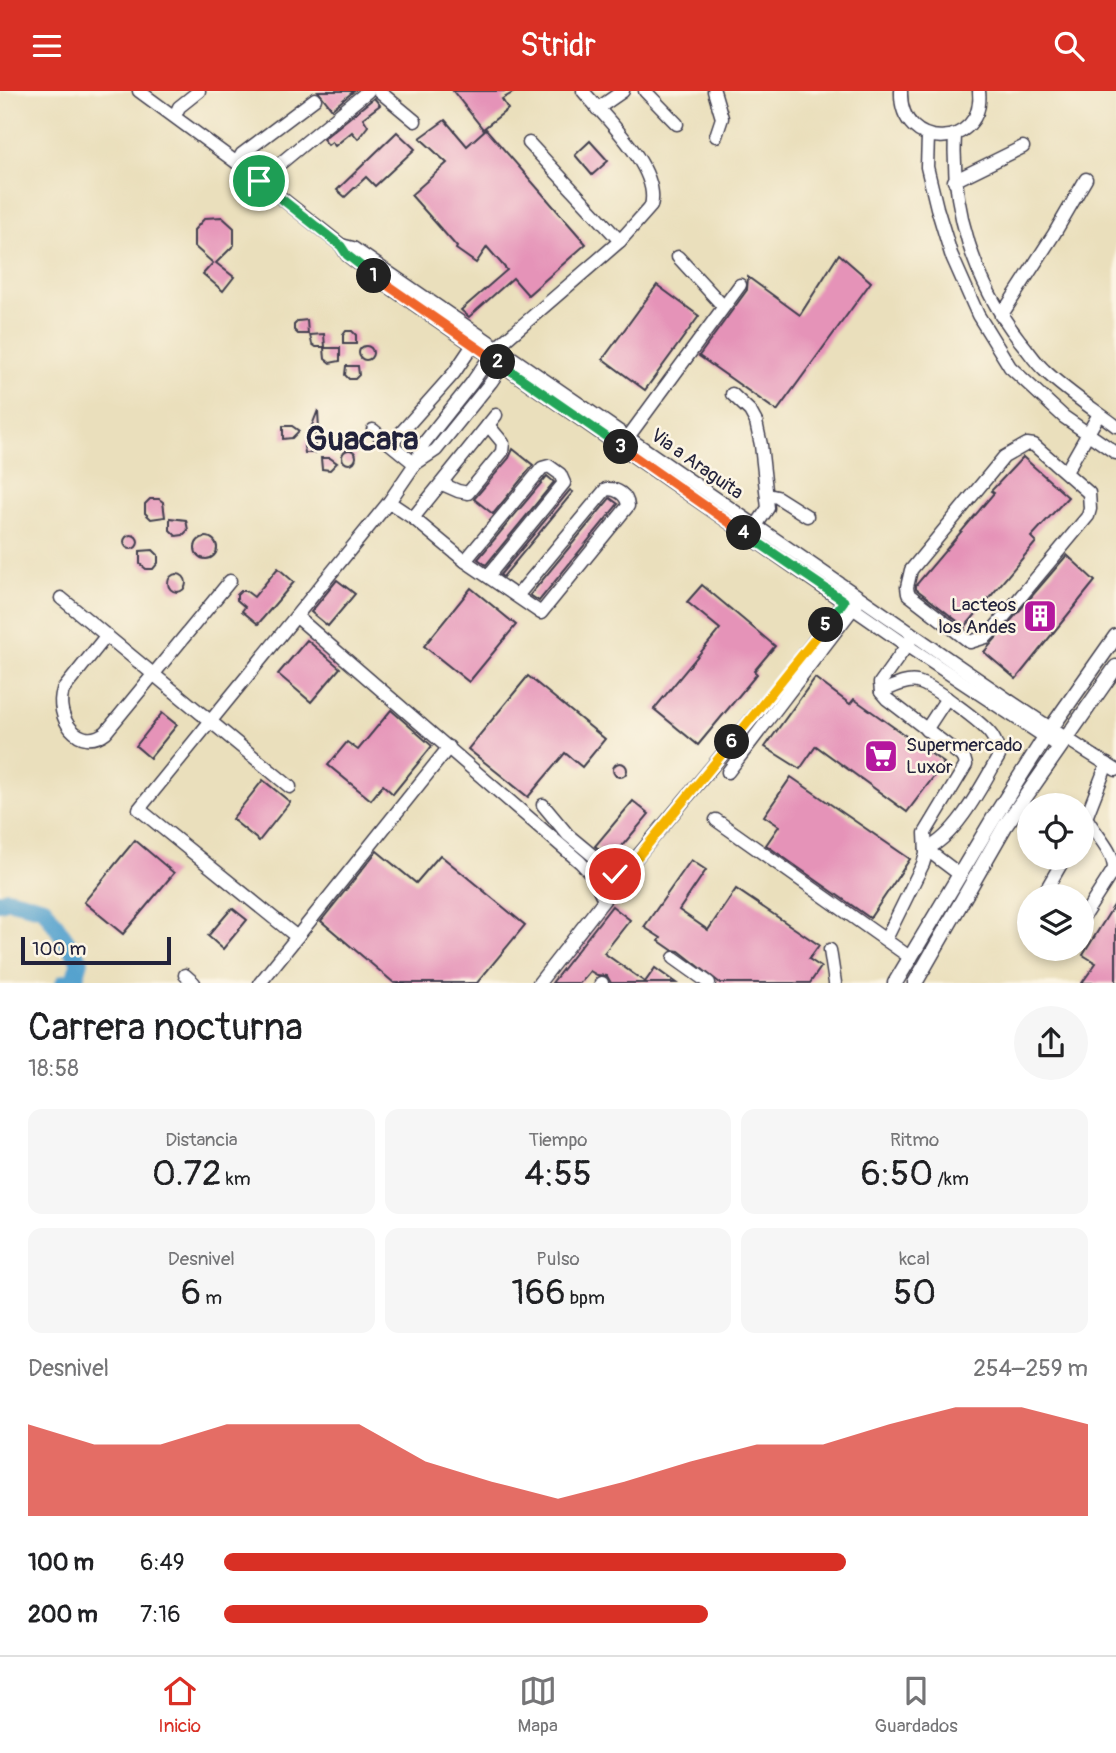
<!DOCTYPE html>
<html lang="es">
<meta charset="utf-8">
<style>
body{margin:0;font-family:Pangolin,sans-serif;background:#f6f6f6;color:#202124;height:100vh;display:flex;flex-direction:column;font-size:26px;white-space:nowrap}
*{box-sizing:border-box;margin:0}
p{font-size:23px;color:#757577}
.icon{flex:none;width:38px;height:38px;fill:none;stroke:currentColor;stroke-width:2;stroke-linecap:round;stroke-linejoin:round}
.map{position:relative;height:892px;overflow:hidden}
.sheet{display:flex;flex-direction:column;background:#fff;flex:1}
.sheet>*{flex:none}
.buttons{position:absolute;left:1017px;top:702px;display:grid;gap:14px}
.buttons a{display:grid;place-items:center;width:77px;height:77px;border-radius:50%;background:#fff;box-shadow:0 4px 10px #0003;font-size:35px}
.scale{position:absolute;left:21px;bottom:18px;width:150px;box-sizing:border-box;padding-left:7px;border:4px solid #22223b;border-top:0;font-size:19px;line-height:24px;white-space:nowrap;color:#22223b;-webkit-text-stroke:5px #fcf5e5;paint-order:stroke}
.pin{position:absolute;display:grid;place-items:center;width:60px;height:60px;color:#fff;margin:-30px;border:4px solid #fff;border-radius:50%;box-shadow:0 2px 7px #0007}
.km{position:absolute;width:35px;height:35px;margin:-18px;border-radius:50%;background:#222;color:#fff;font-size:19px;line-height:35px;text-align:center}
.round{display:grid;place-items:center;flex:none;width:74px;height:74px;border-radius:37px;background:#f6f6f6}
.headline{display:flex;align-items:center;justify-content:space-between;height:119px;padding:0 28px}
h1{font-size:38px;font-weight:600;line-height:52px}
.figures{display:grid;grid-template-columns:repeat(3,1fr);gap:10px;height:119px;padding:7px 28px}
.figures div{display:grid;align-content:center;border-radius:14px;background:#f6f6f6;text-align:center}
.figures b{font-size:35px;font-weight:600}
.figures small{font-size:19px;font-weight:400}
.figures p{font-size:19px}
.chart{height:196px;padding:14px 28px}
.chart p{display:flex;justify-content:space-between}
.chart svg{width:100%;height:126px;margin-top:7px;fill:#d93025;opacity:.7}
ul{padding:0 28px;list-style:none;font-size:23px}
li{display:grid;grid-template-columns:112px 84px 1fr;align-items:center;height:52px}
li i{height:18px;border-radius:9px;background:#d93025}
header{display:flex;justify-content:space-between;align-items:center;height:91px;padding:0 28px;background:#d93025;color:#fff;font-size:32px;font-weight:600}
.tab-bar{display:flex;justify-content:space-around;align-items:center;height:98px;border-top:2px solid #e0e0e0;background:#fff;font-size:19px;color:#757577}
.tab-bar a{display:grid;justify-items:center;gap:4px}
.tab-bar .active{color:#d93025}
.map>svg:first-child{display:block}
</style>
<header><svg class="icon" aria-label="menu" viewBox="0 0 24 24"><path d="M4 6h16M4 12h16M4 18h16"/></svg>Stridr<svg class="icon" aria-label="search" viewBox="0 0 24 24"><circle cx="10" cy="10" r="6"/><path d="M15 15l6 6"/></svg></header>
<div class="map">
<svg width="1116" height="892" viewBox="0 0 1116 892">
<rect width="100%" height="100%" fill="#fcf5e5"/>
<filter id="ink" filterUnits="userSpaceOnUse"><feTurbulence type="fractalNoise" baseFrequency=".0143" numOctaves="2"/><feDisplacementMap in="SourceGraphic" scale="14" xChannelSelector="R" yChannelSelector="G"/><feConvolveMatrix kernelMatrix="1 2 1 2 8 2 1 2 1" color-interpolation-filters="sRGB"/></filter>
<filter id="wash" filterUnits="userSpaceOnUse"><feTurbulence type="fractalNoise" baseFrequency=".00686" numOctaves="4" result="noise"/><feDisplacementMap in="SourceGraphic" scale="28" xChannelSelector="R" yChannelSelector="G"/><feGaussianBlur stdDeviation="1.57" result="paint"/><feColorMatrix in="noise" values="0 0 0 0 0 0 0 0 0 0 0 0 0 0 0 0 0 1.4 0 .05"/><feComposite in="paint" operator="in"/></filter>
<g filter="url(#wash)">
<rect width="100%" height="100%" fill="#eadfbc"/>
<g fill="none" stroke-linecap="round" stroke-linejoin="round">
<!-- river -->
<polyline stroke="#55a2ce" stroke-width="18" points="0,811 7,808 44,817 80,870 74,890 64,892"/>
</g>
<g id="blocks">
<!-- building -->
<g fill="#e593b8">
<polygon points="318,0 354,0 332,18"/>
<polygon points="453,0 516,0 502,8 508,18 483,38"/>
<polygon points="374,7 380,14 363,27 368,35 358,48 352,41 335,55 332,51 328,54 323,48"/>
<polygon points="445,29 467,55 486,38 586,153 528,204 513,187 469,226 461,219 507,179 487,156 476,172 456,158 457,156 411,104 447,72 420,47"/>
<polygon points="397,41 415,58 375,95 366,86 345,106 337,99"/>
<polygon points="590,50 608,70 592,84 575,64"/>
<polygon points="222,126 234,137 234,154 216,172 234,186 223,200 203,183 213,172 194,155 194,139 205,127"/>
<polygon points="839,163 871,191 777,320 699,265 747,199 748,186 800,224"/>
<polygon points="657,194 699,225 645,299 603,268"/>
<polygon points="307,229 308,243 298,243 294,239 294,234 298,230"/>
<polygon points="346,240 352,240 356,244 356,253 343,253 343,244"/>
<polygon points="324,243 325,256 316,256 312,253 310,244"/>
<circle cx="366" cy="262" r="7"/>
<polygon points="324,257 340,257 340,270 330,272 325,268"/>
<polygon points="346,275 358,275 359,284 355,288 349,288 345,284"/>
<polygon points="318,319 319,339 309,349 315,354 315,362 305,362 304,355"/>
<polygon points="283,335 292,335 299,340 292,347 283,348"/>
<polygon points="513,358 533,374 493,423 474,408 509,367"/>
<circle cx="349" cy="366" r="7"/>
<polygon points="1023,366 1068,406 1031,446 1036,451 965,536 916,498 916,494 994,402 991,400"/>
<polygon points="321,367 330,367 337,372 330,379 322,378"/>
<polygon points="547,385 554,391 486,474 478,468"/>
<polygon points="570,399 573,401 503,486 500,484"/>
<polygon points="610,407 618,413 539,510 530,504"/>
<polygon points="150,408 159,408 163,411 165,426 151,428 145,422 145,413"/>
<polygon points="170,427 186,429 188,439 183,444 176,445 170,439"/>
<circle cx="131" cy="451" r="7"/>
<circle cx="206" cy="457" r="11"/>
<polygon points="153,459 158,464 158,472 153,478 146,478 140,473 140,460"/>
<polygon points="1067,464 1095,490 1016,588 984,561"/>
<polygon points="278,477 294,491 258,533 242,520 245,516 237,509 237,504 241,500 246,500 254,506"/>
<circle cx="177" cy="492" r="9"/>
<polygon points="337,489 355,503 328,535 311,521"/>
<polygon points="702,494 775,555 754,580 757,583 698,654 654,618 720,538 687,511"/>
<polygon points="471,497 516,534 469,591 424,555"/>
<polygon points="307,549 340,577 311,611 278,583"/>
<polygon points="528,585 605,648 582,676 565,662 528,706 468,658"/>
<polygon points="815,587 850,613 854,608 944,672 907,721 816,655 800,678 765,656"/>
<polygon points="391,619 432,655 393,703 383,694 371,709 328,674 347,651 358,659"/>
<polygon points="162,622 177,634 150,667 136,655"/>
<circle cx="620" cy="679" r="7"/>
<polygon points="791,686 910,768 870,827 766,754 779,735 764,725"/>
<polygon points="263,689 290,711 259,750 232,728"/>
<polygon points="633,710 649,723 611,768 595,755"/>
<polygon points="135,749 174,782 123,843 84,811"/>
<polygon points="377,760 416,792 440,764 525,834 477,892 394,892 321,830"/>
<polygon points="691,769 706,779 679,819 708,839 736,798 819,854 809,868 821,876 810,892 720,892 679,860 672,859 659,850 661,847 644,836"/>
<polygon points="1116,811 1116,892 1082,892 1096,872 1083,864"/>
<polygon points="612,815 630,829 604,862 645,891 655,877 676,892 611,892 607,885 597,884 590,880 580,892 552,892"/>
<polygon points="232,817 247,829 223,858 208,845"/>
</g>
</g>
</g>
<g filter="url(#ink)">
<use href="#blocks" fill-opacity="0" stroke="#403e4e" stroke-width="2"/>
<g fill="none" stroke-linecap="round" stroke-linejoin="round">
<!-- minor casing -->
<g stroke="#403e4e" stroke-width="15">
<g id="minor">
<polyline points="139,0 237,72 341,154 347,164 375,186 906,554 1060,656"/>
<polyline points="379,0 415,30"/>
<polyline points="645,0 677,33"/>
<polyline points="714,0 722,27 716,45"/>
<path d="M 901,0 C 899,64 986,58 979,0"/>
<polyline points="597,18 623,0"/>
<polyline points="175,25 179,16 199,0"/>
<path d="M 955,44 C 951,118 974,191 1020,250 C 1028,259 1035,271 1044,279 C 1066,300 1092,317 1116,335"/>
<polyline points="928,45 927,76 937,117 951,163 978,224 1010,276 1064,326 1116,362"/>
<polyline points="529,52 620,150"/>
<polyline points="237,72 242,63 315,8"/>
<polyline points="259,90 368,0"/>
<polyline points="954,90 1023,56"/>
<path d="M 341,154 L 353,157 C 523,273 692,392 862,508 C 946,566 1029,625 1116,679"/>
<polyline points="678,166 723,215"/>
<polyline points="1001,225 1054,143 1086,88"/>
<polyline points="732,303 750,320 756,331 761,354 768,417 751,442"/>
<polyline points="373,339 415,373"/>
<polyline points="391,353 454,282 477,248"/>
<polyline points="623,353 740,194"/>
<polygon points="1027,353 1034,354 1089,402 1090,418 1088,425 992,540 986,546 970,551 908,503 907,496 911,479 1004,366"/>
<polyline points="415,373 436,359 491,291 506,269"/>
<polyline points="1066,381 1099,323"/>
<polyline points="442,393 458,400 468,402 502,361 503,352 488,334"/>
<polyline points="768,404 777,406 807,425"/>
<path d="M 389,411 L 413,427 L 465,470 L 541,522 L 628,415 C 627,404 617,397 606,398 L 517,505"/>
<polyline points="413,427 496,324"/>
<polyline points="465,470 542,377 549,375 560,383 564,392 488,485"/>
<polyline points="61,507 290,696"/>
<polyline points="297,526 580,771 593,785 604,809 539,892"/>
<path d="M 107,544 L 63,599 C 54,626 79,662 106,641 L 230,490"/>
<path d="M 881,601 C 891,597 906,588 917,591 C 932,594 983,632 992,645 C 996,651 998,658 999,665 C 983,693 956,746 926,758"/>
<polyline points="926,639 947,607"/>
<polyline points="728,681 858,511"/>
<polyline points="543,714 568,744 615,783 622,784 786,587 849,504"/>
<polyline points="716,729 911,867"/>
<polyline points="1082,737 1107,673"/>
<polyline points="926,758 959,783"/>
<polyline points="1048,805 1046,799 1065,766"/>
<path d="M 1082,828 L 1114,778 C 1114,760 1094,742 1086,726"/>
<polyline points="297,846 449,656"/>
<polyline points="886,848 923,773 926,763 925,742 966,674 964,667 887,608 881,601 880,592 910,550"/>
<polyline points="830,859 835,892"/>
<polyline points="674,867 709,892"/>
<polyline points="185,884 194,892"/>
<path d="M 260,892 L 297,846 L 139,718 L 389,411 L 415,373 L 424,352 L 471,293 L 496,257 L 620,150 L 651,115 C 661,78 605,27 583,0"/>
<polyline points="601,892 602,892"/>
</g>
</g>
<!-- major casing -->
<g stroke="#403e4e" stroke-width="17">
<g id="major">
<polyline points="895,892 993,728 1049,640 1116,545"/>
<polyline points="915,892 1005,735 1116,576"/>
</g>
</g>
<!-- minor -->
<use href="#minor" stroke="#fff" stroke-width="12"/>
<!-- major -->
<use href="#major" stroke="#fff" stroke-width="14"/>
</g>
</g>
<g fill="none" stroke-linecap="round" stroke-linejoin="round" filter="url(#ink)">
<!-- split-1 casing -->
<g stroke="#fff" stroke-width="14">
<polyline id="split-1" points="259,90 341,155 347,164 374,185"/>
</g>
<!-- split-2 casing -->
<g stroke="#fff" stroke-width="14">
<polyline id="split-2" points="374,185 498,271"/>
</g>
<!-- split-3 casing -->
<g stroke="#fff" stroke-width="14">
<polyline id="split-3" points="498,271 621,356"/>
</g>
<!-- split-4 casing -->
<g stroke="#fff" stroke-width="14">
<polyline id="split-4" points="621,356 744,442"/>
</g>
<!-- split-5 casing -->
<g stroke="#fff" stroke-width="14">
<polyline id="split-5" points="744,442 844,510 826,534"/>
</g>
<!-- split-6 casing -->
<g stroke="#fff" stroke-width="14">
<polyline id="split-6" points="732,651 826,534"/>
</g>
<!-- split-7 casing -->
<g stroke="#fff" stroke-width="14">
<polyline id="split-7" points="615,783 622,783 627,779 732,651"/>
</g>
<!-- split-1 -->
<use href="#split-1" stroke="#22a559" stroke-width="9"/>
<!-- split-2 -->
<use href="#split-2" stroke="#f0652b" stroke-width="9"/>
<!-- split-3 -->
<use href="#split-3" stroke="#22a559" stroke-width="9"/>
<!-- split-4 -->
<use href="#split-4" stroke="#f0652b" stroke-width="9"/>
<!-- split-5 -->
<use href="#split-5" stroke="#22a559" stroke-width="9"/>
<!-- split-6 -->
<use href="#split-6" stroke="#f5b400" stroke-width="9"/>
<!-- split-7 -->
<use href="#split-7" stroke="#f5b400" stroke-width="9"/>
</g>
<!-- icons -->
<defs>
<g id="building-square" transform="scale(1.75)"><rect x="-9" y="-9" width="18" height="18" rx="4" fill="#b5179e" stroke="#fcf5e5"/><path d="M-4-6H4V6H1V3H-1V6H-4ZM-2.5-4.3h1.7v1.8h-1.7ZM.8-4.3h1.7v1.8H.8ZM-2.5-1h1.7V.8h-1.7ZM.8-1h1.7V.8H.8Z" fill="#fff"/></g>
<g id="supermarket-square" transform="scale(1.75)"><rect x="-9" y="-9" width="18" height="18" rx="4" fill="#b5179e" stroke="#fcf5e5"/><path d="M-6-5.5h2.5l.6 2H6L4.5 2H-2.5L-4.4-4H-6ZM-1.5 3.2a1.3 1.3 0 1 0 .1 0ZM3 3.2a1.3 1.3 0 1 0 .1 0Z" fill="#fff"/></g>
</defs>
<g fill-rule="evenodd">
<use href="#building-square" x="1040" y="525"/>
<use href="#supermarket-square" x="881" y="665"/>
</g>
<g text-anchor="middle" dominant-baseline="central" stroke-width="5" stroke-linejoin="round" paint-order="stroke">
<!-- street labels -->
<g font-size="19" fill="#22223b" stroke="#fcf5e5">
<text transform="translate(697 373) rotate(35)">Via a Araguita</text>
</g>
<!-- poi labels -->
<g font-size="19" fill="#22223b" stroke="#fcf5e5" text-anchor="end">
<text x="1016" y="514">Lacteos<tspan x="1016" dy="22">los Andes</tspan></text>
<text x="906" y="654" text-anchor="start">Supermercado<tspan x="906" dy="22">Luxor</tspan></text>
</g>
<!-- town labels -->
<g font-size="33" font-weight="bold" fill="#22223b" stroke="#fcf5e5">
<text x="362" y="348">Guacara</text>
</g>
</g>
</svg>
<div class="buttons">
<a><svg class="icon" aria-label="locate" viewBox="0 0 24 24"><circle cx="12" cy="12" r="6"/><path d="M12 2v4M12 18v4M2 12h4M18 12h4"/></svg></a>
<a><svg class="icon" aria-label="layers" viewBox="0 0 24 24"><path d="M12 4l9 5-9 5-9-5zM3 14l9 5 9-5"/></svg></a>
</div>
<div class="scale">100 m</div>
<div class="pin" style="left:259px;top:90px;background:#1e9e55"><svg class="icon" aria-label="arrive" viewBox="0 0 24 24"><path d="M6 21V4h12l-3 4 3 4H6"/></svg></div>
<div class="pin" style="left:615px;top:783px;background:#d93025"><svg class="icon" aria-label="check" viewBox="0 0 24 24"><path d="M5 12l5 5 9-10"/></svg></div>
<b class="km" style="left:374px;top:185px">1</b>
<b class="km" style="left:498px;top:271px">2</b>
<b class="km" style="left:621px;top:356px">3</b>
<b class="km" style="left:744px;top:442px">4</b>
<b class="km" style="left:826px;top:534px">5</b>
<b class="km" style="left:732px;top:651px">6</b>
</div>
<section class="sheet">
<div class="headline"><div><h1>Carrera nocturna</h1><p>18:58</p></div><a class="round"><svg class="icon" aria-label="share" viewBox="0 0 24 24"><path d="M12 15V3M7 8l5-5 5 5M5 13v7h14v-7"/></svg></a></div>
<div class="figures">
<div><p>Distancia</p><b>0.72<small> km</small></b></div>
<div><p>Tiempo</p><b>4:55</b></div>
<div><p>Ritmo</p><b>6:50<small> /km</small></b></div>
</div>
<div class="figures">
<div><p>Desnivel</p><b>6<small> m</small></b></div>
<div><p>Pulso</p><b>166<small> bpm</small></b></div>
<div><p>kcal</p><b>50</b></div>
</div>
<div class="chart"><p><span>Desnivel</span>254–259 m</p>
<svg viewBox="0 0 160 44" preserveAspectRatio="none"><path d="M0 44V12L10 19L20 19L30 12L40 12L50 12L60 25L70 32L80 38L90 32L100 25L110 19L120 19L130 12L140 6L150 6L160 12V44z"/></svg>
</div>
<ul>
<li><b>100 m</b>6:49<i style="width:72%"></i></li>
<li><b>200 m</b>7:16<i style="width:56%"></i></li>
</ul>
</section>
<nav class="tab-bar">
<a class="active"><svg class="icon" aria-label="home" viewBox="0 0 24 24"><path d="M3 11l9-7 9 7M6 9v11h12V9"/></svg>Inicio</a>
<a><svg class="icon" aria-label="map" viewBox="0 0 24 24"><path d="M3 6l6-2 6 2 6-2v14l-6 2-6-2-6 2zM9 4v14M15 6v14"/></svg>Mapa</a>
<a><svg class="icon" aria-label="saved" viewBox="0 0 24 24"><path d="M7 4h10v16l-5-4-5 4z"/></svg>Guardados</a>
</nav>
